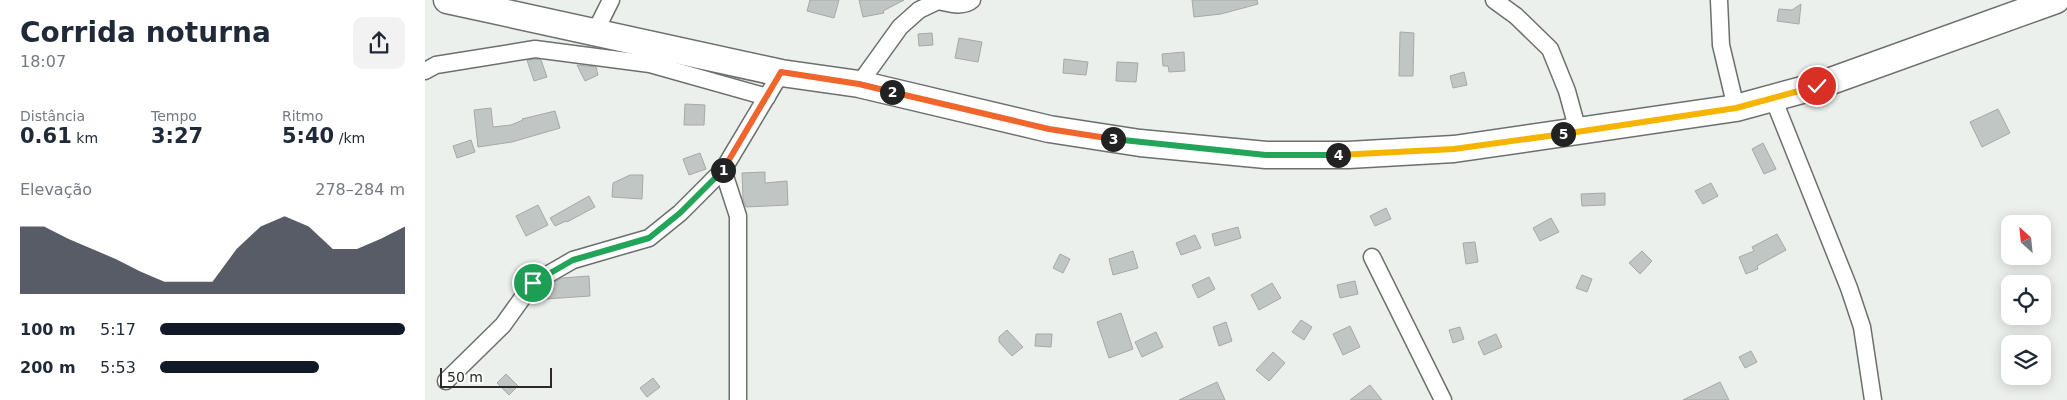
<!DOCTYPE html>
<html lang="pt">
<meta charset="utf-8">
<style>
body{margin:0;font-family:"DejaVu Sans",sans-serif;background:#f2f2f3;color:#1f2937;height:100vh;display:flex;flex-direction:column;font-size:19px;white-space:nowrap}
*{box-sizing:border-box;margin:0}
p{font-size:16px;color:#747a83}
.icon{flex:none;width:28px;height:28px;fill:none;stroke:currentColor;stroke-width:2;stroke-linecap:round;stroke-linejoin:round}
.map{position:relative;flex:1;overflow:hidden}
.panel{display:flex;flex-direction:column;background:#fff;width:425px}
.panel>*{flex:none}
.needle{width:32px;rotate:333deg}
.buttons{position:absolute;left:1576px;top:215px;display:grid;gap:10px}
.buttons a{display:grid;place-items:center;width:50px;height:50px;border-radius:10px;background:#fff;box-shadow:0 2px 12px #0003;font-size:25px}
.scale{position:absolute;left:15px;bottom:12px;width:112px;box-sizing:border-box;padding-left:5px;border:2px solid #292a29;border-top:0;font-size:14px;line-height:18px;white-space:nowrap;color:#292a29;-webkit-text-stroke:4px #f9fef9;paint-order:stroke}
.pin{position:absolute;display:grid;place-items:center;width:42px;height:42px;color:#fff;margin:-21px;border:2px solid #fff;border-radius:50%;box-shadow:0 1px 5px #0007}
.km{position:absolute;width:25px;height:25px;margin:-12px;border-radius:50%;background:#222;color:#fff;font-size:14px;line-height:25px;text-align:center}
.round{display:grid;place-items:center;flex:none;width:52px;height:52px;border-radius:10px;background:#f2f2f3}
.overview{display:flex;align-items:center;justify-content:space-between;height:85px;padding:0 20px}
h1{font-size:28px;font-weight:700;line-height:38px}
.stats{display:grid;grid-template-columns:repeat(3,1fr);gap:8px;height:85px;padding:5px 20px}
.stats div{display:grid;align-content:center}
.stats b{font-size:21px;font-weight:700}
.stats small{font-size:14px;font-weight:400}
.stats p{font-size:14px}
.chart{height:140px;padding:10px 20px}
.chart p{display:flex;justify-content:space-between}
.chart svg{width:100%;height:90px;margin-top:5px;fill:#111827;opacity:.7}
ul{padding:0 20px;list-style:none;font-size:16px}
li{display:grid;grid-template-columns:80px 60px 1fr;align-items:center;height:38px}
li i{height:12px;border-radius:6px;background:#111827}
main{display:flex;flex:1;min-height:0}
.map>svg:first-child{display:block}
</style>
<main>
<section class="panel">
<div class="overview"><div><h1>Corrida noturna</h1><p>18:07</p></div><a class="round"><svg class="icon" aria-label="share" viewBox="0 0 24 24"><path d="M12 15V3M7 8l5-5 5 5M5 13v7h14v-7"/></svg></a></div>
<div class="stats">
<div><p>Distância</p><b>0.61<small> km</small></b></div>
<div><p>Tempo</p><b>3:27</b></div>
<div><p>Ritmo</p><b>5:40<small> /km</small></b></div>
</div>
<div class="chart"><p><span>Elevação</span>278–284 m</p>
<svg viewBox="0 0 160 44" preserveAspectRatio="none"><path d="M0 44V11L10 11L20 17L30 22L40 27L50 33L60 38L70 38L80 38L90 22L100 11L110 6L120 11L130 22L140 22L150 17L160 11V44z"/></svg>
</div>
<ul>
<li><b>100 m</b>5:17<i style="width:100%"></i></li>
<li><b>200 m</b>5:53<i style="width:65%"></i></li>
</ul>
</section>
<div class="map">
<svg width="1642" height="400" viewBox="0 0 1642 400">
<rect width="100%" height="100%" fill="#ecf0ec"/>
<!-- building -->
<g fill="#c0c6c4" stroke="#a3aaa7">
<polygon points="385,0 414,0 409,18 382,11"/>
<polygon points="434,0 479,0 458,11 459,13 438,17"/>
<polygon points="767,0 832,0 833,4 796,14 769,17"/>
<polygon points="1376,4 1374,24 1352,21 1354,9 1367,10"/>
<polygon points="975,32 989,33 988,76 974,76"/>
<polygon points="507,33 508,45 494,46 493,34"/>
<polygon points="534,38 557,42 553,62 530,58"/>
<polygon points="759,52 760,71 744,72 743,66 738,66 737,54"/>
<polygon points="110,59 116,60 122,77 109,81 102,60"/>
<polygon points="639,59 663,62 661,75 638,73"/>
<polygon points="692,62 713,63 711,82 691,81"/>
<polygon points="152,65 171,67 173,75 160,81"/>
<polygon points="1039,72 1042,85 1028,88 1025,76"/>
<polygon points="260,104 280,105 279,125 259,125"/>
<polygon points="66,108 68,127 86,125 98,120 97,119 130,111 135,128 87,142 53,147 49,110"/>
<polygon points="1573,109 1585,133 1557,147 1545,122"/>
<polygon points="46,140 50,152 32,158 28,146"/>
<polygon points="1338,143 1351,169 1339,174 1327,149"/>
<polygon points="275,153 281,169 264,175 258,159"/>
<polygon points="340,172 340,183 362,181 363,205 321,207 318,199 317,173"/>
<polygon points="205,175 218,175 217,199 187,197 188,183"/>
<polygon points="1286,183 1293,196 1278,204 1270,191"/>
<polygon points="1180,193 1180,205 1157,206 1156,194"/>
<polygon points="164,196 170,207 142,222 141,221 130,226 125,218"/>
<polygon points="113,205 123,225 101,236 91,216"/>
<polygon points="961,208 966,219 950,226 945,216"/>
<polygon points="1126,218 1134,232 1115,241 1108,228"/>
<polygon points="813,227 816,238 790,246 787,234"/>
<polygon points="1352,234 1361,250 1332,266 1333,269 1321,274 1314,257 1329,251 1327,247"/>
<polygon points="770,235 776,248 756,255 751,243"/>
<polygon points="1050,242 1053,262 1041,264 1038,243"/>
<polygon points="708,251 713,268 688,275 684,259"/>
<polygon points="1217,251 1227,261 1215,274 1204,263"/>
<polygon points="635,254 645,259 638,273 628,268"/>
<polygon points="1157,275 1167,279 1162,292 1151,288"/>
<polygon points="164,276 165,296 120,299 119,288 137,278"/>
<polygon points="784,277 790,289 773,298 767,285"/>
<polygon points="930,281 933,294 915,298 912,285"/>
<polygon points="847,283 856,298 834,310 826,295"/>
<polygon points="696,313 708,349 684,358 672,322"/>
<polygon points="876,320 887,327 879,340 867,332"/>
<polygon points="801,322 807,341 794,346 788,327"/>
<polygon points="925,326 935,347 918,355 908,334"/>
<polygon points="1035,327 1039,339 1028,343 1024,330"/>
<polygon points="582,330 598,347 587,356 574,342 574,337"/>
<polygon points="731,332 738,347 717,357 710,342"/>
<polygon points="611,334 627,334 626,347 610,346"/>
<polygon points="1071,334 1077,347 1059,355 1053,342"/>
<polygon points="1326,351 1332,362 1320,368 1314,357"/>
<polygon points="848,352 860,363 844,381 831,370"/>
<polygon points="81,374 93,386 84,395 72,383"/>
<polygon points="228,378 235,387 222,397 215,388"/>
<polygon points="792,382 800,400 754,400"/>
<polygon points="1295,382 1304,400 1258,400"/>
<polygon points="945,385 957,400 925,400"/>
</g>
<g fill="none" stroke-linecap="round" stroke-linejoin="round">
<!-- street casing -->
<g stroke="#6c706c" stroke-width="19">
<g id="street">
<polyline points="1069,0 1091,16 1125,49 1142,91 1153,131"/>
<polyline points="1294,0 1296,45 1311,108"/>
<polyline points="170,32 186,0"/>
<polyline points="0,71 11,65 110,49 225,64 342,97"/>
<path d="M 434,84 L 475,27 L 494,10 L 513,1 C 523,3 538,8 547,0"/>
<polyline points="1348,98 1424,288 1437,327 1448,400"/>
<polyline points="298,170 313,216 313,400"/>
<polyline points="947,257 1018,400"/>
<polyline points="21,381 78,325 108,283 148,260 224,238 255,213 298,170 356,73"/>
</g>
</g>
<!-- primary casing -->
<g stroke="#6c706c" stroke-width="29">
<polyline id="primary" points="22,0 356,73 434,84 624,129 715,143 841,155 923,155 1029,149 1311,108 1392,86 1631,0"/>
</g>
<!-- street -->
<use href="#street" stroke="#fff" stroke-width="16"/>
<!-- primary -->
<use href="#primary" stroke="#fff" stroke-width="26"/>
</g>
<g fill="none" stroke-linecap="round" stroke-linejoin="round">
<!-- split-1 casing -->
<g stroke="#fff" stroke-width="10">
<polyline id="split-1" points="108,283 148,260 224,238 255,213 298,170"/>
</g>
<!-- split-2 casing -->
<g stroke="#fff" stroke-width="10">
<polyline id="split-2" points="298,170 356,72 434,84 467,92"/>
</g>
<!-- split-3 casing -->
<g stroke="#fff" stroke-width="10">
<polyline id="split-3" points="467,92 624,129 688,139"/>
</g>
<!-- split-4 casing -->
<g stroke="#fff" stroke-width="10">
<polyline id="split-4" points="688,139 841,155 913,155"/>
</g>
<!-- split-5 casing -->
<g stroke="#fff" stroke-width="10">
<polyline id="split-5" points="913,155 1029,149 1138,134"/>
</g>
<!-- split-6 casing -->
<g stroke="#fff" stroke-width="10">
<polyline id="split-6" points="1138,134 1311,108 1392,86"/>
</g>
<!-- split-1 -->
<use href="#split-1" stroke="#22a559" stroke-width="6"/>
<!-- split-2 -->
<use href="#split-2" stroke="#f0652b" stroke-width="6"/>
<!-- split-3 -->
<use href="#split-3" stroke="#f0652b" stroke-width="6"/>
<!-- split-4 -->
<use href="#split-4" stroke="#22a559" stroke-width="6"/>
<!-- split-5 -->
<use href="#split-5" stroke="#f5b400" stroke-width="6"/>
<!-- split-6 -->
<use href="#split-6" stroke="#f5b400" stroke-width="6"/>
</g>
</svg>
<div class="buttons">
<a><svg class="needle" viewBox="-14 -14 28 28"><path d="M0-13l5 13h-10z" fill="#e53935"/><path d="M0 13l5-13h-10z" fill="#747a83"/></svg></a>
<a><svg class="icon" aria-label="locate" viewBox="0 0 24 24"><circle cx="12" cy="12" r="6"/><path d="M12 2v4M12 18v4M2 12h4M18 12h4"/></svg></a>
<a><svg class="icon" aria-label="layers" viewBox="0 0 24 24"><path d="M12 4l9 5-9 5-9-5zM3 14l9 5 9-5"/></svg></a>
</div>
<div class="scale">50 m</div>
<div class="pin" style="left:108px;top:283px;background:#1e9e55"><svg class="icon" aria-label="arrive" viewBox="0 0 24 24"><path d="M6 21V4h12l-3 4 3 4H6"/></svg></div>
<div class="pin" style="left:1392px;top:86px;background:#d93025"><svg class="icon" aria-label="check" viewBox="0 0 24 24"><path d="M5 12l5 5 9-10"/></svg></div>
<b class="km" style="left:298px;top:170px">1</b>
<b class="km" style="left:467px;top:92px">2</b>
<b class="km" style="left:688px;top:139px">3</b>
<b class="km" style="left:913px;top:155px">4</b>
<b class="km" style="left:1138px;top:134px">5</b>
</div>
</main>
